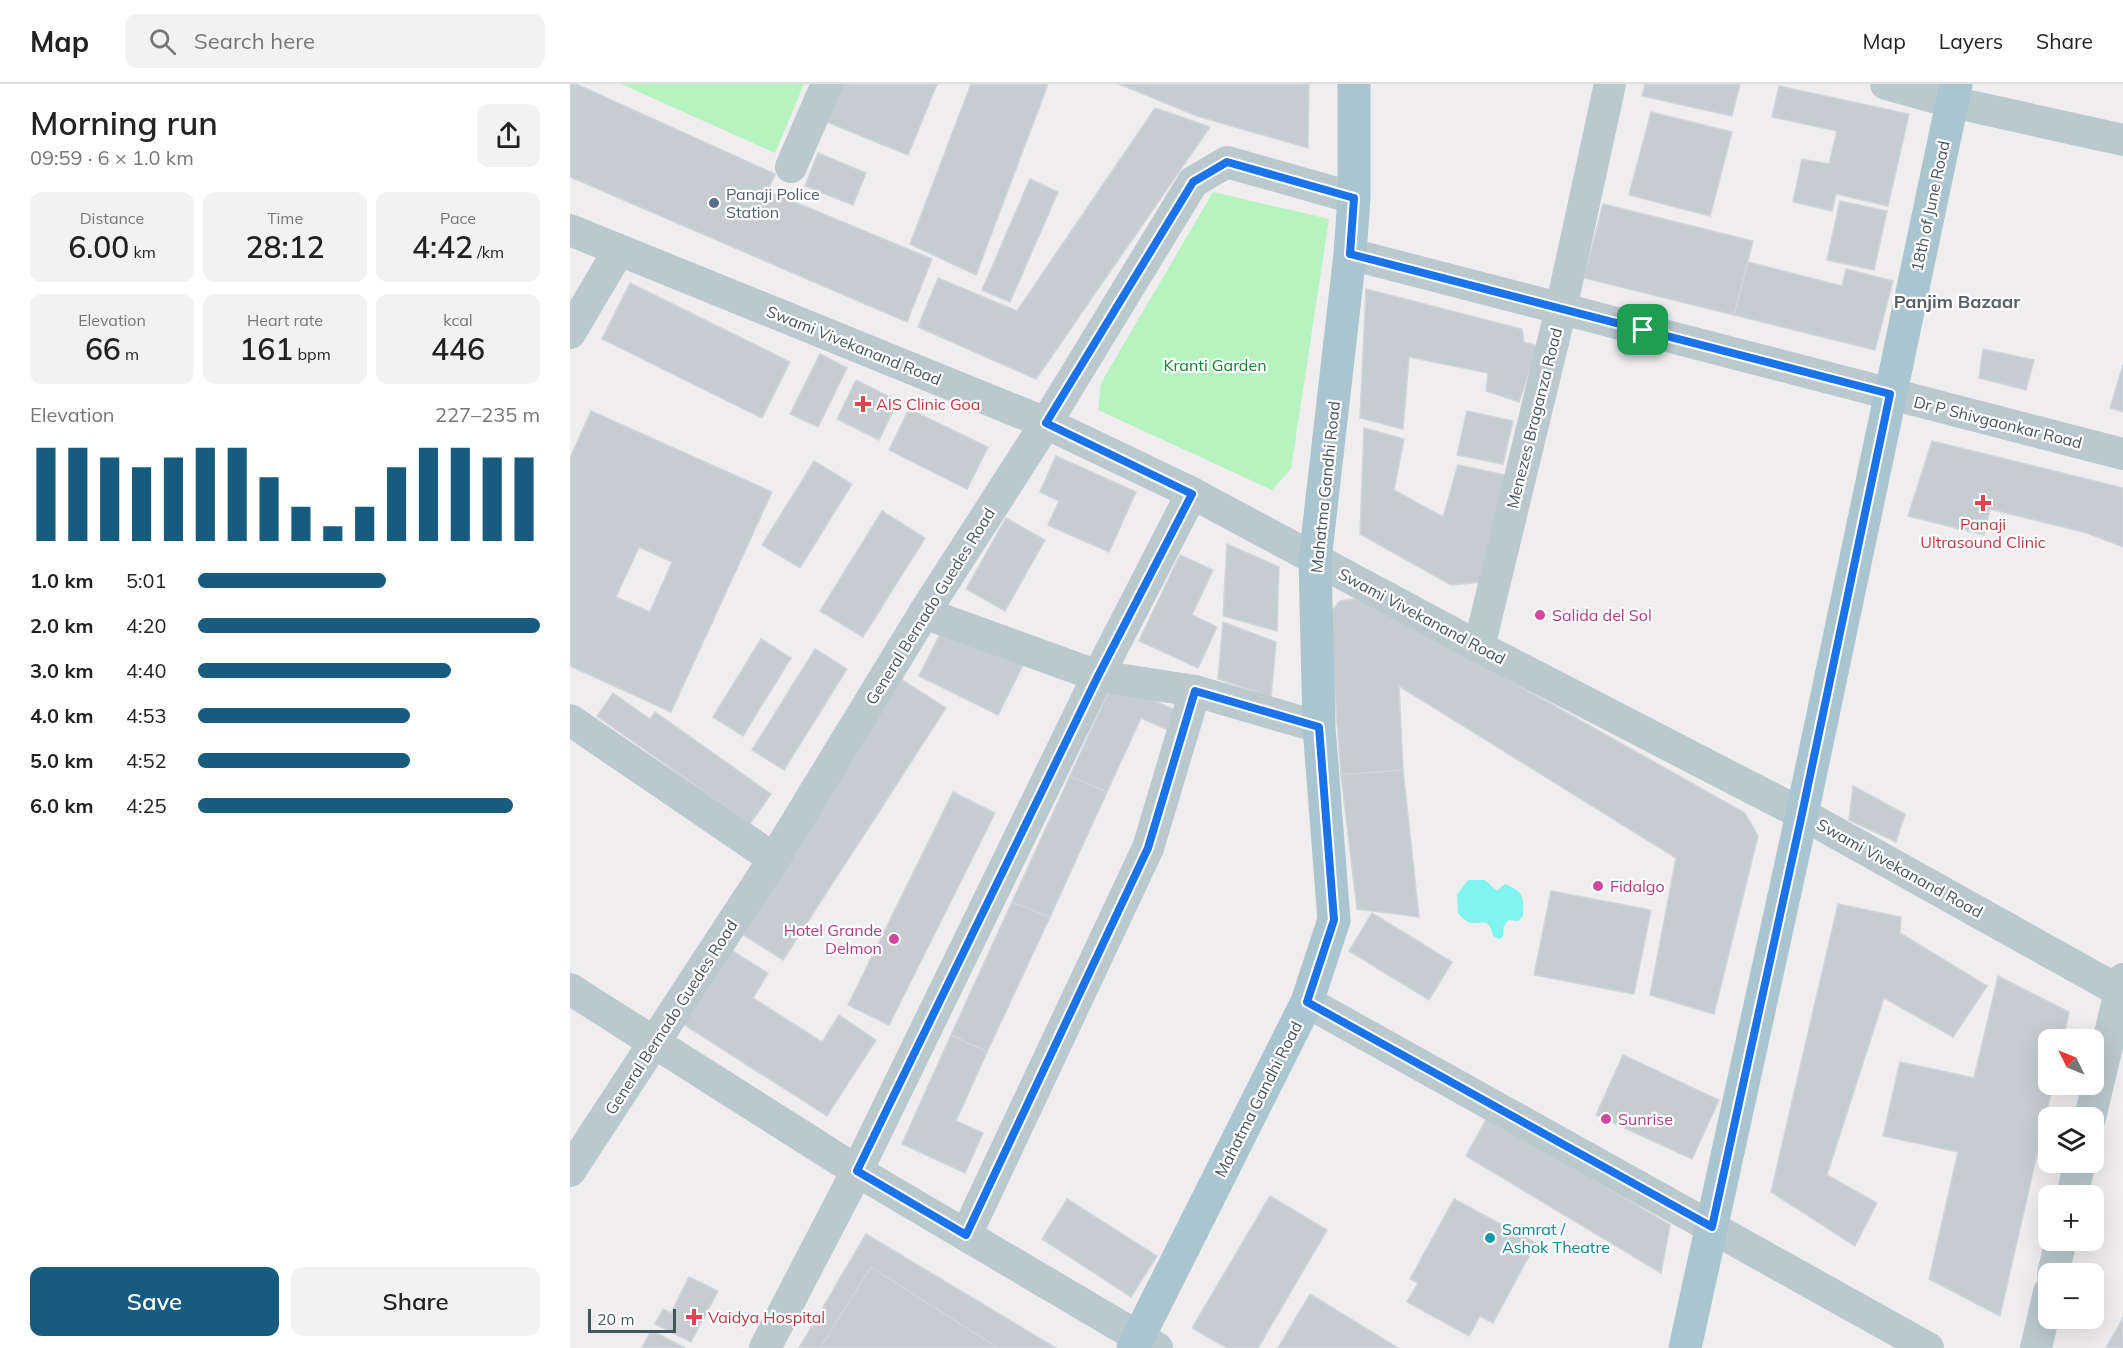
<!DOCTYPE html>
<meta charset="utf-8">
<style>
body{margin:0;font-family:Mulish,sans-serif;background:#f2f2f2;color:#222;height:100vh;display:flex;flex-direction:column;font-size:22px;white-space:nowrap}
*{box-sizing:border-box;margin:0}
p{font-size:20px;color:#767676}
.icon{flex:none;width:33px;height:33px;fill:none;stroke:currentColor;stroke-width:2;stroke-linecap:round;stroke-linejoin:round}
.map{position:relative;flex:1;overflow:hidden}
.panel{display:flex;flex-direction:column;background:#fff;width:570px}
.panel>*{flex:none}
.needle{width:39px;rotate:313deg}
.fabs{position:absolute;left:1468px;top:945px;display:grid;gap:12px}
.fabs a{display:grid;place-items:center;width:66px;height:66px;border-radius:12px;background:#fff;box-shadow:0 6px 24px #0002;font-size:30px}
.scale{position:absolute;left:18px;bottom:15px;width:88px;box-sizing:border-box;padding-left:6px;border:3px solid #44565c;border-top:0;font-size:16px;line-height:21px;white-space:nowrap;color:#44565c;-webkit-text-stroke:4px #fff;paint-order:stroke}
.pin{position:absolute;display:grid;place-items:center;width:51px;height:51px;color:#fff;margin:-26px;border-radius:12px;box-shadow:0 3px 9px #0006}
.round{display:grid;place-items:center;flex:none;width:63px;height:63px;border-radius:12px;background:#f2f2f2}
.overview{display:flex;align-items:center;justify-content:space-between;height:102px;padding:0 30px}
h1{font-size:33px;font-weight:600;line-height:45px}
.figures{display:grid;grid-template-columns:repeat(3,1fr);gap:9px;height:102px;padding:6px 30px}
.figures div{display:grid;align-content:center;border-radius:12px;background:#f2f2f2;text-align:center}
.figures b{font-size:30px;font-weight:600}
.figures small{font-size:16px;font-weight:400}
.figures p{font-size:16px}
.chart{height:168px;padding:12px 30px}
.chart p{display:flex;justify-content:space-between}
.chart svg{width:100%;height:108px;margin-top:6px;stroke:#175c7e;stroke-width:6}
.button{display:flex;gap:12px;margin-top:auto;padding:12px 30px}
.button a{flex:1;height:69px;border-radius:12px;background:#175c7e;color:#fff;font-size:24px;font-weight:600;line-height:69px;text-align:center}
.button a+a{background:#f2f2f2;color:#222}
ul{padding:0 30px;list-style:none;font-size:20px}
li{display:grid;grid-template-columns:96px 72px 1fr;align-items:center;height:45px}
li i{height:15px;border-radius:8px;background:#175c7e}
header{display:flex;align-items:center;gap:36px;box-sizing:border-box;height:84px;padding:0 30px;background:#fff;border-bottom:2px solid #e0e0e0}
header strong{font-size:28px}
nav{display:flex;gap:33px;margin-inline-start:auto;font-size:21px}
.search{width:420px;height:54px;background:#f2f2f2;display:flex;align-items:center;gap:15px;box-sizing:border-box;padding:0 21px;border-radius:12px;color:#767676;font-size:22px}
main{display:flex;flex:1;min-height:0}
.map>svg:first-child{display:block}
</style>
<header>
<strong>Map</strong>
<div class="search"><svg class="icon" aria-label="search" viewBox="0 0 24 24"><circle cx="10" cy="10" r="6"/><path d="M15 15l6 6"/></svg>Search here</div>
<nav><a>Map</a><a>Layers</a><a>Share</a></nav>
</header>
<main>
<section class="panel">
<div class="overview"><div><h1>Morning run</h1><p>09:59 · 6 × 1.0 km</p></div><a class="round"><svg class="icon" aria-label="share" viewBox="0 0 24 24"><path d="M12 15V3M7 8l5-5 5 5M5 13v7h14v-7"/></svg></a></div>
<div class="figures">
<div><p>Distance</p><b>6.00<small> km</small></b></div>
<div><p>Time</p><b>28:12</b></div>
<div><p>Pace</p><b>4:42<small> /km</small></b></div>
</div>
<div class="figures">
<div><p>Elevation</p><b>66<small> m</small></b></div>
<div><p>Heart rate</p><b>161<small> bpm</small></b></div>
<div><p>kcal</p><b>446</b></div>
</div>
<div class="chart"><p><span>Elevation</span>227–235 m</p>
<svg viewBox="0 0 160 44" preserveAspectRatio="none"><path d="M5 44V6M15 44V6M25 44V10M35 44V14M45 44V10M55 44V6M65 44V6M75 44V18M85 44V30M95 44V38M105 44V30M115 44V14M125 44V6M135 44V6M145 44V10M155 44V10"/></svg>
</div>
<ul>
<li><b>1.0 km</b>5:01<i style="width:55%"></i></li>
<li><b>2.0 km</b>4:20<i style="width:100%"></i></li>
<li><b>3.0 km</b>4:40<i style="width:74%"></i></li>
<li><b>4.0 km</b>4:53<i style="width:62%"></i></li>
<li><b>5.0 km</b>4:52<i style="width:62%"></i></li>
<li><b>6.0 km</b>4:25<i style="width:92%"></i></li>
</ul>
<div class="button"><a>Save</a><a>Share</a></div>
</section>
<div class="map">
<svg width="1553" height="1264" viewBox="0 0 1553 1264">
<rect width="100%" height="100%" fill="#f0edee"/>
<!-- green -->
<g fill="#b6f3c0">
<polygon points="51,0 234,0 205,69"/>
<polygon points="643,108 759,135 721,385 702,406 528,326 531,299"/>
</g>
<!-- water -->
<path fill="#7ff4f1" d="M 898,796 L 915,796 L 927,807 L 935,800 C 954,808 954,813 953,832 L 948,837 L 938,836 L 933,844 L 933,853 L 929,855 L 923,852 C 918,829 911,844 896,837 C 893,835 891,832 888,829 L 887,811 Z"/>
<!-- building -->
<g fill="#c6cdd1" stroke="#d0d5da" stroke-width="1.5" fill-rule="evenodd">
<polygon points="0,0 6,0 205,90 198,107 362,175 337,238 0,93"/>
<polygon points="273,0 367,0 338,71 257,38"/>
<polygon points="401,0 478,0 406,191 340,160"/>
<polygon points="549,0 739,0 738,64 627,32"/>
<polygon points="1075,0 1170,0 1162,32 1072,12"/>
<polygon points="1209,2 1339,30 1318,122 1266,110 1262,127 1223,118 1232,75 1259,80 1267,47 1202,33"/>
<polygon points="585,24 640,43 466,295 348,243 368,194 447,227"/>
<polygon points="1081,28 1162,48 1140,132 1059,111"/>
<polygon points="248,69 296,89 283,121 235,102"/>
<polygon points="460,95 488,108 440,218 412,206"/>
<polygon points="1270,117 1317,127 1304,186 1257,176"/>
<polygon points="1033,120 1183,157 1164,231 1014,194"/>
<polygon points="1178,178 1272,202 1276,185 1323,197 1305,266 1164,231"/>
<polygon points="60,199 220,278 192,334 32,255"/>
<polygon points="796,205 952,245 954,258 968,262 949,318 916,307 918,289 839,273 833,345 790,334"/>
<polygon points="1413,265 1464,276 1456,306 1409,294"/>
<polygon points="250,270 277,284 248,343 220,330"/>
<polygon points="1553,281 1553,328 1540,324"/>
<polygon points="286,296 328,317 309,356 267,335"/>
<polygon points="339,325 418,363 397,405 319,366"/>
<path d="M 21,327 L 202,408 L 101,628 L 0,582 L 0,374 ZM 69,463 L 102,478 L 80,528 L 46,513 Z"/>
<polygon points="897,327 943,337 933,380 887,371"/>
<polygon points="794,344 834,355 824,406 873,433 888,381 935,391 913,498 881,501 790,450"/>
<polygon points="1362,357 1553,404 1553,463 1517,449 1420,425 1414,451 1338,432"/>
<polygon points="486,372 566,408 539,468 478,441 489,417 470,408"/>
<polygon points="244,377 282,400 230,484 192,461"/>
<polygon points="312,427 355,454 293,553 250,527"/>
<polygon points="436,434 475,456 435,527 396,505"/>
<polygon points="657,460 709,483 707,547 653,532"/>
<polygon points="610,471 643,486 622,531 647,543 628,584 569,557"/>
<polygon points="796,513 965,611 1175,729 1188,752 1144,930 1080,911 1106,774 829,602 833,686 771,691 759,530 770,517"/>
<polygon points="653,538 706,558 701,613 648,595"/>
<polygon points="375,540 454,579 428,631 349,592"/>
<polygon points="191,555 221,574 173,652 143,633"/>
<polygon points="245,565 277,585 214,686 182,666"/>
<polygon points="329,594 376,624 213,876 166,846"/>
<polygon points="543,598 607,627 598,646 571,634 537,708 500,692"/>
<polygon points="43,609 80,635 85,628 201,710 180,740 27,632"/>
<polygon points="833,686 849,833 787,825 771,691"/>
<polygon points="500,692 537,708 480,833 442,818"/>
<polygon points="1283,702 1335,730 1326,758 1279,736"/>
<polygon points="383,708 425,729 319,941 278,921"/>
<polygon points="981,807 1081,826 1064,910 964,891"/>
<polygon points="442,818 480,833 417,968 381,951"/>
<polygon points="1268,820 1331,833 1330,849 1417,902 1383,953 1314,914 1257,1091 1307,1119 1285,1162 1201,1108"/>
<polygon points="802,829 882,878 859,916 779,867"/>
<polygon points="161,866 198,889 183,914 252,958 269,931 306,956 257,1032 113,940"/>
<polygon points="1428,892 1499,928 1493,956 1479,956 1479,1000 1483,1000 1430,1232 1359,1195 1388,1068 1313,1052 1330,978 1404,994"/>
<polygon points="381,951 417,968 386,1037 413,1049 395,1089 332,1060"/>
<polygon points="1053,971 1149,1016 1122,1075 1026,1031"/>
<polygon points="918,1032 1100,1141 1091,1189 896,1072"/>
<polygon points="700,1112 757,1146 688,1264 657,1264 622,1244"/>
<polygon points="497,1115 587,1172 561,1213 472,1155"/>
<polygon points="884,1115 966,1159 923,1239 910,1232 899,1252 837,1218 848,1199 840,1195"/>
<polygon points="296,1150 486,1264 229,1264"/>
<polygon points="301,1183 428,1264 250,1264"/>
<polygon points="119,1193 148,1207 121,1258 85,1240 93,1225 101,1229"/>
<polygon points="740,1210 828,1264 708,1264"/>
<polygon points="1553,1234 1553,1264 1536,1264"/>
<polygon points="81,1246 115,1264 72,1264"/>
</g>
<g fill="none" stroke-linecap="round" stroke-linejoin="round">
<!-- minor -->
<g stroke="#bac9ce" stroke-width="32">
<polyline points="1316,0 1382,18 1553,56"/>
<polyline points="221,83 257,0"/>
<polyline points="0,146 476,339 622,409 909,563 1232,730 1553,909"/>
<polyline points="780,170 1553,370"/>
<polyline points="0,249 49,166"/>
<polyline points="354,529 528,592 625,607 749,643"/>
<polyline points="909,563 991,225 1040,0"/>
<polyline points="0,636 204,775"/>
<polyline points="0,905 287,1087 587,1264"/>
<polyline points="737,918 1358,1264"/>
<polyline points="1520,1034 1553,895"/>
<polyline points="0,1087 204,775 354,529 476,339 623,98 657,78 784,114"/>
<polyline points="1502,1112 1510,1078"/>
<polyline points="396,1151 578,764 625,607"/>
<polyline points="1483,1190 1491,1156"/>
<polyline points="195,1264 287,1087 528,592 622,409"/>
<polyline points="1466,1264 1479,1208"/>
</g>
<!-- major -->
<g stroke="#aac5cf" stroke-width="33">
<polyline points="563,1264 737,918 764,836 749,643 745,476 780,170 784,114 784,0"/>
<polyline points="1115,1264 1232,730 1386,0"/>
</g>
</g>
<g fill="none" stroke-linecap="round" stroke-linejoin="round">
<!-- route casing -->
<g stroke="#fff" stroke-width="12">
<polygon id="route" points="657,78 784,114 780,170 1320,310 1232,730 1142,1143 737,918 764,836 749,643 625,607 578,764 396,1151 287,1087 528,592 622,410 476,339 623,98"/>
</g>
<!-- route -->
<use href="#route" stroke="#1a73e8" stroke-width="8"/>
</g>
<!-- markers -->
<circle fill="#5c6f8a" stroke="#fff" stroke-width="2" cx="144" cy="119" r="6"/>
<g fill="#e0444e" stroke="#fff" stroke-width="2">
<path d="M290 311h6v6h6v6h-6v6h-6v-6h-6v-6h6z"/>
<path d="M1410 410h6v6h6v6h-6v6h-6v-6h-6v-6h6z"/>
<path d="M121 1224h6v6h6v6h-6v6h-6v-6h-6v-6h6z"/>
</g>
<g fill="#d1479c" stroke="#fff" stroke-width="2">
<circle cx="970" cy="531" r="6"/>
<circle cx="1028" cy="802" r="6"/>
<circle cx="324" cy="855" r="6"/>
<circle cx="1036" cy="1035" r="6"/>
</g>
<circle fill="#0f9aa8" stroke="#fff" stroke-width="2" cx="920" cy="1154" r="6"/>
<g text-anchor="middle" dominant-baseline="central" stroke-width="4.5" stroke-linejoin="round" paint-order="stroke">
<!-- service labels -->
<g font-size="16" fill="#4e5e75" stroke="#fff" text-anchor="start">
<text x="156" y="110">Panaji Police<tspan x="156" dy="18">Station</tspan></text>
</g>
<!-- street labels -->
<g font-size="16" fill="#44565c" stroke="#fff">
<text transform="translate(1360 122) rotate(-78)">18th of June Road</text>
<text transform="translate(284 261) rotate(22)">Swami Vivekanand Road</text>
<text transform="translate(964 334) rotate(-76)">Menezes Braganza Road</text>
<text transform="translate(1428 338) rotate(14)">Dr P Shivgaonkar Road</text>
<text transform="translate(755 403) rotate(-84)">Mahatma Gandhi Road</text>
<text transform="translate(360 522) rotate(-58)">General Bernado Guedes Road</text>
<text transform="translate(852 532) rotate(28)">Swami Vivekanand Road</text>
<text transform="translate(1330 784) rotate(29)">Swami Vivekanand Road</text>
<text transform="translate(101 933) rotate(-57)">General Bernado Guedes Road</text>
<text transform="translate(688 1015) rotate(-63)">Mahatma Gandhi Road</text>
</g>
<!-- park labels -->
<g font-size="16" fill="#0e842d" stroke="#fff">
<text x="645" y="281">Kranti Garden</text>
</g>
<!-- health labels -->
<g font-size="16" fill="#be3a42" stroke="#fff" text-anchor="start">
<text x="306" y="320">AIS Clinic Goa</text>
<text x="1413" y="440" text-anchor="middle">Panaji<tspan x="1413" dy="18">Ultrasound Clinic</tspan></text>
<text x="138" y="1233">Vaidya Hospital</text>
</g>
<!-- hotel labels -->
<g font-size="16" fill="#b23c85" stroke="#fff" text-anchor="start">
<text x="982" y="531">Salida del Sol</text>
<text x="1040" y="802">Fidalgo</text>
<text x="312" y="846" text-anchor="end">Hotel Grande<tspan x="312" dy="18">Delmon</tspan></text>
<text x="1048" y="1035">Sunrise</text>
</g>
<!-- culture labels -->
<g font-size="16" fill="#0d838f" stroke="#fff" text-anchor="start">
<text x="932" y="1145">Samrat /<tspan x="932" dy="18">Ashok Theatre</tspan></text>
</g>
<!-- neighbourhood labels -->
<g font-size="18" font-weight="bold" fill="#596063" stroke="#fff">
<text x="1387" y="217">Panjim Bazaar</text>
</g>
</g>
</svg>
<div class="fabs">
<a><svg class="needle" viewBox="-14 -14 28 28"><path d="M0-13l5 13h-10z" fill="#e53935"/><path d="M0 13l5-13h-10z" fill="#767676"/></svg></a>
<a><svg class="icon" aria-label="layers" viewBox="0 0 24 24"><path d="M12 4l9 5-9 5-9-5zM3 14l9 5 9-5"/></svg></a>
<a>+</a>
<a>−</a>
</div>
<div class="scale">20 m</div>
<div class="pin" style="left:1073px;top:246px;background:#1e9e55"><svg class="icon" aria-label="arrive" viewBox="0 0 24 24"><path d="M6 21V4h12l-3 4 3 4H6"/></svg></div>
</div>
</main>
